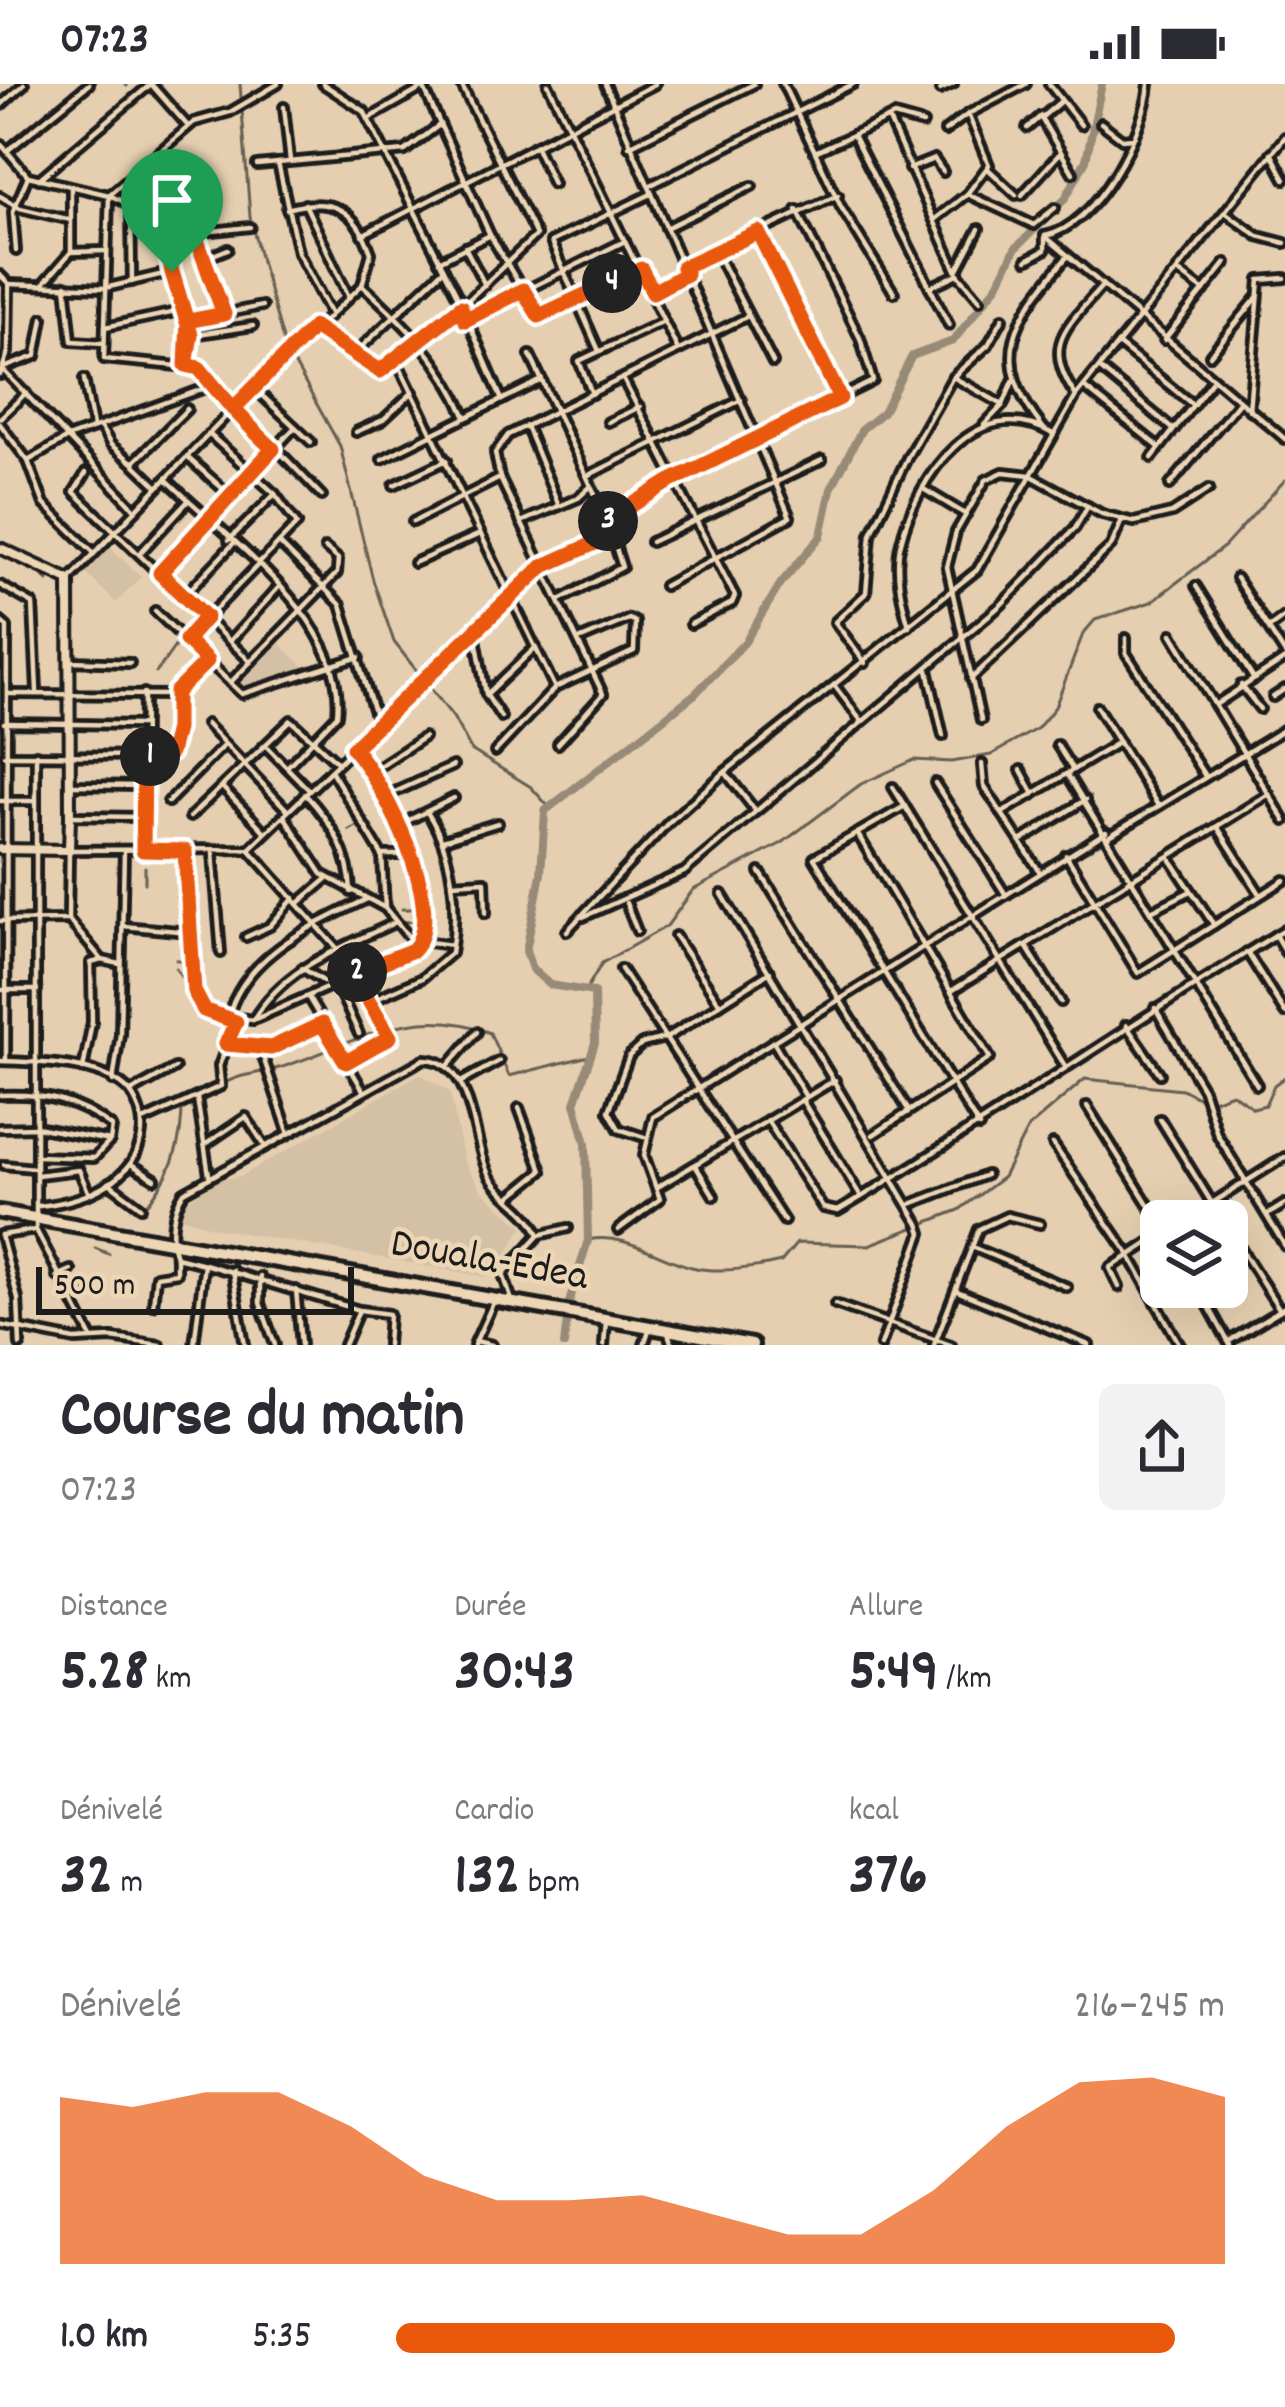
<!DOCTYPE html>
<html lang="fr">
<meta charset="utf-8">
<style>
body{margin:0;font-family:Dekko,sans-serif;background:#f2f2f3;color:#2b2b33;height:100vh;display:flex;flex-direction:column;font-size:45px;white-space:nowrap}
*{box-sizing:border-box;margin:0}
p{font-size:39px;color:#7c7c81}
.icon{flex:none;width:66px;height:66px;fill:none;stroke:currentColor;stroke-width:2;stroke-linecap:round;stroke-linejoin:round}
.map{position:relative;height:1261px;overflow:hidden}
.sheet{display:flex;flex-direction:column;background:#fff;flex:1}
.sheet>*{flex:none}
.buttons{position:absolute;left:1140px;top:1116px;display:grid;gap:24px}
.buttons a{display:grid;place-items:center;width:108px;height:108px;border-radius:18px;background:#fff;box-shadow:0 12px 48px #0002;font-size:60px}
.scale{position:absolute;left:36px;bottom:30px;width:318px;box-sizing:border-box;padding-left:12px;border:6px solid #1c1c1c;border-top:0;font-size:33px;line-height:42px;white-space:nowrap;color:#1c1c1c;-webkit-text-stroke:9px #edd6b6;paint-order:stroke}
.pin{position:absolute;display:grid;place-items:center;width:102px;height:102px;color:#fff;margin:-123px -51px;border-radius:50% 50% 50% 0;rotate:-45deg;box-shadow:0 0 12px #0007}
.pin .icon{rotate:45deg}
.km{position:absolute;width:60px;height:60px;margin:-30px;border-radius:50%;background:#222;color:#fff;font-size:33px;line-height:60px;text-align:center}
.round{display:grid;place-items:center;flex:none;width:126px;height:126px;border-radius:18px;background:#f2f2f3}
.overview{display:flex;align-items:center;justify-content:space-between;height:204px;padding:0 60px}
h1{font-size:66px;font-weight:700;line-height:90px}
.stats{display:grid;grid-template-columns:repeat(3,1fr);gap:18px;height:204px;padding:12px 60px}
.stats div{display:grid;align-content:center}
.stats b{font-size:60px;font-weight:700}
.stats small{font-size:33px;font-weight:400}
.stats p{font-size:33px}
.chart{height:336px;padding:24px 60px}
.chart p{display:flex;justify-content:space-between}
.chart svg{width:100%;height:216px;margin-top:12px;fill:#ea580c;opacity:.7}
ul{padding:0 60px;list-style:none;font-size:39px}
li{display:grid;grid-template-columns:192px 144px 1fr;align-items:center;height:90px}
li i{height:30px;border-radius:15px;background:#ea580c}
.status{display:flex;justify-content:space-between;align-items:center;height:84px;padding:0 60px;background:#fff;direction:ltr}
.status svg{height:33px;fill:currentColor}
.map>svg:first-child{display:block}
</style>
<div class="status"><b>07:23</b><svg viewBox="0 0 49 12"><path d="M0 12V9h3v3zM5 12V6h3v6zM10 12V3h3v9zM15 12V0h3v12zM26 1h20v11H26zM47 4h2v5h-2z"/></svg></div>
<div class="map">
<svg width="1285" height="1261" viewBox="0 0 1285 1261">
<rect width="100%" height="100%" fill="#e5cfb0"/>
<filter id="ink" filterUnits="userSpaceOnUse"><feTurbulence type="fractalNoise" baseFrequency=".00833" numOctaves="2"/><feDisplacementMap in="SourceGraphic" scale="24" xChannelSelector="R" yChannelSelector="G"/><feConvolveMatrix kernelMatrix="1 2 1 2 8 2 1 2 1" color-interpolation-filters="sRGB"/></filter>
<g filter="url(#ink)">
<!-- built -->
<g fill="#d4c0a4">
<polygon points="109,462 141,493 116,519 84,487"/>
<polygon points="276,556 306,585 239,606 233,600"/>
<polygon points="420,990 450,1008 464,1077 482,1107 523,1143 504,1174 492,1178 487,1193 215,1144 181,1133 184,1118 219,1096 242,1092"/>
</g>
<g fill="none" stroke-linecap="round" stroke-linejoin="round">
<!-- stream -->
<g stroke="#665e53" stroke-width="3">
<polyline points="125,0 127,2"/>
<polyline points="240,0 250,133 261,177 285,263 340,362 373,496 394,558 453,633 471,666 531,703 548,722"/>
<polyline points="52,94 78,99"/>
<polyline points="100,166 103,156"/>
<polyline points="232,322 247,306"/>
<polyline points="153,404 230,324"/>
<polyline points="124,434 132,426"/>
<polyline points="225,454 228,461"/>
<polyline points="197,455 201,451"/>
<polyline points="42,491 48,497"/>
<polyline points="191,545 200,532"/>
<polyline points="185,551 189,547"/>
<polyline points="319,561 334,602"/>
<polyline points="156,589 180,555 172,546"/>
<polyline points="111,637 126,637"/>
<polyline points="349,746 361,740"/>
<polyline points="145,783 145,799"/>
<polyline points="402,825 417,825 418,830"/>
<polyline points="404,838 419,837 418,830"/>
<polyline points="176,876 189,875 189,863"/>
<polyline points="176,884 181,892"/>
<polyline points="587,904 602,879 667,842 693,806 782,759 861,700 914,676 952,678 991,671 1038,644 1055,623 1083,550 1095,536 1151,518 1225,462 1285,396"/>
<path d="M 225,999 C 243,989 259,990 279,984 C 351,962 413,916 490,949 L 509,992 L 593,971"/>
<path d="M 141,1128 C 171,1093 183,1063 182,1015 L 194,1012"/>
<path d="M 588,1156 C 628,1148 658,1176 696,1184 C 720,1189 757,1184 781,1178 L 797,1159 L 869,1161 L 959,1126 L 1003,1093 L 1028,1044 L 1085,995 L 1182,1005 L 1207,1018 L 1232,1009 L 1253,1024 L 1265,1021 L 1274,1001 L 1285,993"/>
<polyline points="95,1164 109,1170"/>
</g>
<!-- river -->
<polyline stroke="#978a77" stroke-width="8" points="564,1261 569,1219 588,1156 586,1059 575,1019 595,959 594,908 550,901 532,885 526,867 541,790 545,727 695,610 745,558 781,499 821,452 831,405 862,345 883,328 912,272 953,257 997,202 1015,165 1065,115 1086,76 1102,0"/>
<!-- minor casing -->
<g stroke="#1c1c1c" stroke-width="14">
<g id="minor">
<polyline points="151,0 187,41"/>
<polyline points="278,0 230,28 194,38 109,111 104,275 199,284 322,412"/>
<polyline points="323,0 364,27 458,213 502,316"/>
<polyline points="422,0 490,151 538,232 641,185"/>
<polyline points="548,0 678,266"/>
<polyline points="605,0 790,433 664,502"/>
<polyline points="783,0 841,123 894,209"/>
<polyline points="1049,0 1081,41"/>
<polyline points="940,6 953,0"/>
<polyline points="1061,17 1041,34 1073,89"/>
<polyline points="0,22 24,0"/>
<polyline points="284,23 290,77"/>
<polyline points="368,35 424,3"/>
<polyline points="889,36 958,190 980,216"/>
<polyline points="1101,39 1122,55 1133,54"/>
<polyline points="1027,44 1041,32"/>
<polyline points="945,47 968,30"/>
<polyline points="853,51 949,241"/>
<polyline points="0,59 28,92 109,111 178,143 203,148 250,143"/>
<polyline points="629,62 754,0"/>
<polyline points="537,65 553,100"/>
<polyline points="7,67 89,0"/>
<polyline points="817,67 894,32 923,40"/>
<polyline points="1271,69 1285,95"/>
<polyline points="278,79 298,168 330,229"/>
<polyline points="257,81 405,67 438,42"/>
<polyline points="987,84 1016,111"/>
<polyline points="909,85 934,75 943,88"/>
<polyline points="39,95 151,0"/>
<polyline points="649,102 853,0"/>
<polyline points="967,110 1034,141 1055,124"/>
<polyline points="1022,111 1061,68"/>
<polyline points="0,112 20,124 71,136"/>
<polyline points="131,120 132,198"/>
<polyline points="305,120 349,213"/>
<polyline points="144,126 173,98 202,93"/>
<polyline points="1225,128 1258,152 1285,159"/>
<polyline points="161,134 191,251 186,280"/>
<polyline points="934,136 967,110 989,81 968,30 1026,0"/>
<polyline points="666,144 752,102"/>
<polyline points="193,148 224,230"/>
<polyline points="759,148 840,314"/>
<polyline points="362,151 655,0"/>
<polyline points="1045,152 1285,355"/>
<polyline points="465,163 485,201"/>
<polyline points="16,167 13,128 28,92"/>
<polyline points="71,168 106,167"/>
<polyline points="716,168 773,279"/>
<polyline points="201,176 228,165"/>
<path d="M 1027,176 L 1045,166 L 1045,152 C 1096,143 1145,48 1149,0"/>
<polyline points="439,177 490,151"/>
<polyline points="683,183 838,111"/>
<polyline points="957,187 979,145"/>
<polyline points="1180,189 1204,207"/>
<polyline points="0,191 9,200 8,268 0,291"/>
<polyline points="44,199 71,168 71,103"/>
<polyline points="9,200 105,204 172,188"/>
<polyline points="66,201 72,257 104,259"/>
<path d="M 362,201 C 405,240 442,277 465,331"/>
<polyline points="930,203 958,190"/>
<polyline points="653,208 685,191"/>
<polyline points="465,236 625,157"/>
<polyline points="188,237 262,222"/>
<polyline points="105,243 185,226"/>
<polyline points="315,244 352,273 383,286 461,223 536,151 461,0"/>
<polyline points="191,251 253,242"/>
<polyline points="1164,256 1226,179"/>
<polyline points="1118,260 1193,321"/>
<polyline points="599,267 551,158 651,110"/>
<polyline points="530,271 607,436 622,483 560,516"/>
<polyline points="1210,271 1256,215"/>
<polyline points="352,272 444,185"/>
<polyline points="397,277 555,604"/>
<polyline points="6,283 36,272 43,234"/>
<polyline points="1099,284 1173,345"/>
<polyline points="4,287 136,426"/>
<polyline points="953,293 1003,321"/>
<polyline points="84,295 93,342"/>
<polyline points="623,295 735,512 732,519 691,540"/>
<polyline points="1084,303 1159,363"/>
<polyline points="254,304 311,358"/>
<polyline points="592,310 579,277 664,237"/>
<path d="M 1076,312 C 1040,260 1067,243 1102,202"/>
<polyline points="1249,326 1260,196 1285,194"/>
<polyline points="0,334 26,309"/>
<polyline points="608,338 640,323"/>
<polyline points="0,340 28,377 44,420 94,469"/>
<polyline points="984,341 1003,321 1013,297"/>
<polyline points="526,342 559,422"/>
<polyline points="101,344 111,361 133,379"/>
<path d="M 1044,345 C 987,274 1014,235 1067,173"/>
<polyline points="356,348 383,336 413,308"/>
<polyline points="187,373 231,412"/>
<polyline points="1152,374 1211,298"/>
<polyline points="382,375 542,296"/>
<polyline points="28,377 67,354 211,302"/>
<polyline points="86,389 74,408 251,578"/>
<polyline points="587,392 741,316"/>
<path d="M 166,395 C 227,455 348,536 337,631 L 287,683"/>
<polyline points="394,401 447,376"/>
<polyline points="1170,401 1239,318"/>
<polyline points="158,403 133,379 187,325"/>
<polyline points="925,406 965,430"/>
<polyline points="607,436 669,398 873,297 860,254 797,126"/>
<polyline points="413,438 500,394"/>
<polyline points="521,438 578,414 590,403"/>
<polyline points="229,456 275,410"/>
<polyline points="651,458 822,376"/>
<polyline points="279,459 341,521 377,638"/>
<polyline points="140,469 188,417"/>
<polyline points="414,479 480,450"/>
<polyline points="160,489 295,343"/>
<polyline points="1236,494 1285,570"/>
<path d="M 69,496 L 233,325 L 362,201 L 371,169 C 356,125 332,112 287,125"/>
<polyline points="0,501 33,520 37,607"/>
<polyline points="1196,502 1253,594"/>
<polyline points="185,511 233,460"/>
<polyline points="155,527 242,610 359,573"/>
<polyline points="0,537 7,543 6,977"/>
<path d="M 909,542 C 901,515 894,485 901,458 C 917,392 977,306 1053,350"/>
<polyline points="1270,543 1285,532"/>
<polyline points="475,549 486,610 501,633"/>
<polyline points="1172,550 1285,737"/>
<polyline points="1126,554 1126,569 1205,692"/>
<polyline points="186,556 297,440 275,410 209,350"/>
<polyline points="230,557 278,504"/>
<polyline points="70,577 130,579"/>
<polyline points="865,579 835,538 866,509 871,450 908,372 953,293 988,261 1003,234"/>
<polyline points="928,586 943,652"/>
<polyline points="971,595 1111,462 1122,436"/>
<polyline points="230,599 337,489 338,475 325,464"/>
<polyline points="834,601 862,638"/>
<polyline points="1241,601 1260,625"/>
<polyline points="488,609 536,563"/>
<polyline points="7,610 176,611"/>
<polyline points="1273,613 1285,605"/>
<polyline points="1215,621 1285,575"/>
<polyline points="1097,623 1157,720"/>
<polyline points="981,636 947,483 956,448 986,396 1003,388 1030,391 1102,430 1134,438 1172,429 1209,405"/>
<polyline points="4,639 142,641"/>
<polyline points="206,640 288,727"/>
<polyline points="558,660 603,610 500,394 495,369 508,351 748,232"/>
<polyline points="265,661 307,704"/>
<polyline points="1057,661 1073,686"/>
<polyline points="495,668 555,604 634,567 635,538 629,535 581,555"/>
<polyline points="36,670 36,1146 92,1254"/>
<polyline points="5,671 167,672 176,645 176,608 207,577"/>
<polyline points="982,680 984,702 1040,788"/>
<polyline points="1021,686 1034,710"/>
<polyline points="372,687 424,653"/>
<polyline points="332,688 382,771 385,824"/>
<polyline points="725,688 754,725"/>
<polyline points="1067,690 1257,1001"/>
<polyline points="935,699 1006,811"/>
<polyline points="70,701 142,702"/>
<polyline points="222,703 264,747"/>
<polyline points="893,703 1065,982"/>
<path d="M 305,710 C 331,737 350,771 351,808"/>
<polyline points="386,712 453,682"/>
<polyline points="0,717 36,717"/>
<polyline points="168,718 223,662"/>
<polyline points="905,722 814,774 979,1043"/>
<polyline points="1002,729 1119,658"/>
<polyline points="70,732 142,733"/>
<polyline points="284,732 322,790 385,824 417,863"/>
<polyline points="190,733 291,636 338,679"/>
<polyline points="399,741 454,714"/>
<polyline points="1218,744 1260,810"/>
<polyline points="857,749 990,974 873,1051"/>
<polyline points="1108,753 1285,645"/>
<polyline points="443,756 498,739"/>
<polyline points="1021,757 1085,716"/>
<polyline points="249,765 336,863 390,948 389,954 346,978"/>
<polyline points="143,766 144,609"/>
<path d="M 185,767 L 194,907 L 211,930 L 253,936 C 285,882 342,864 396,838"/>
<polyline points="213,769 221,869"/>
<polyline points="382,771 412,771"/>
<polyline points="1066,771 1138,889 1285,796"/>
<polyline points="1171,776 1214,841"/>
<polyline points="760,788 909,1027"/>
<polyline points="452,799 485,797 486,829"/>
<polyline points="722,810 919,1140 922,1149 881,1261"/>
<polyline points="300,818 328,794"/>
<polyline points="626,819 637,847"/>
<polyline points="1153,826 1191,807"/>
<polyline points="583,833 684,788 1001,521 1075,444 1088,422"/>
<polyline points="0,837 66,836"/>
<polyline points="123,842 189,848"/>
<polyline points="567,847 668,739 725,688 977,486 1076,312 1285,53"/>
<polyline points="1275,851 1285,868"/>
<polyline points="675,852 720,920"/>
<polyline points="246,853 270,842 294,814"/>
<polyline points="422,857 452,861"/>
<polyline points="1026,862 1061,918"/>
<polyline points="1247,868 1285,929"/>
<polyline points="120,880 102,876 68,835 69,766 249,765 542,483 613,451"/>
<polyline points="302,884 328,900"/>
<polyline points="621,885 784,1137"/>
<polyline points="336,900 359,950"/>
<polyline points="0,906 37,906"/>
<polyline points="953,906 1269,710"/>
<polyline points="308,913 363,1006"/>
<path d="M 372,916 L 422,894 L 451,869 C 459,822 453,768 427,728"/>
<polyline points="1155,924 1203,1005 1217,1050 1285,1162"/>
<path d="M 228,935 C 242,872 313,841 367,815"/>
<path d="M 253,936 L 413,866 L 422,857 C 426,788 398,716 353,665"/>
<polyline points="1126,941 1160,990"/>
<polyline points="773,957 806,1013"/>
<polyline points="226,960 271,965 322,940"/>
<polyline points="261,967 288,1047"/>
<path d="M 0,977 C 37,978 97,978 126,1004 C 137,1014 143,1033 142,1047 C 138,1098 83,1117 39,1122"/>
<polyline points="447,983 477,948"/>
<polyline points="83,985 92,938 91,879 102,876"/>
<polyline points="113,997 120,950 124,766"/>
<polyline points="461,998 499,977"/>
<polyline points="131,1008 175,984"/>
<path d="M 0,1011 C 44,1009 76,1016 112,1043 L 110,1057 L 94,1074 L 37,1072"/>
<polyline points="197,1014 209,1091"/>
<polyline points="802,1016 861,1113"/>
<polyline points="1087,1022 1161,1141"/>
<polyline points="1160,1035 1223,1137"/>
<path d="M 767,1036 L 823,1124 L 838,1127 C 989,1037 1134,937 1285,845"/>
<polyline points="143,1037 221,1002 219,982 236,937"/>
<polyline points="0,1044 36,1043 110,1057"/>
<polyline points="644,1053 619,1045 609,1027 629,972 642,960 668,953 770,888"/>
<polyline points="206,1060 246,1033 265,1062"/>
<polyline points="1053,1060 1128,1169 1180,1261"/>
<polyline points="131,1080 155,1095"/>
<polyline points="4,1081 34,1084"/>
<polyline points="695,1081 714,1112"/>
<polyline points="37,1091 79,1086 89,1110"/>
<polyline points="109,1099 141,1123"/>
<polyline points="656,1104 835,996"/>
<polyline points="510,1113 542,1087 519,1024"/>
<polyline points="911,1120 986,1091"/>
<polyline points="1267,1131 1285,1120"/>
<polyline points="1184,1137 1285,1073"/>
<polyline points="1227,1143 1280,1226"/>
<polyline points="618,1146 660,1115 644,1071 653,1033 1106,748"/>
<polyline points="1,1151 18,1215 20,1261"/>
<polyline points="1,1151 36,1146"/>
<polyline points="972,1163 1067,1203"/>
<polyline points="204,1180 359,1226 344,1261"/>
<polyline points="232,1186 245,1261"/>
<polyline points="57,1192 71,1186"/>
<polyline points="260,1193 260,1219 275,1261"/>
<polyline points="1119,1203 1110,1184 1161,1151"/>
<polyline points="1198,1203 1230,1261"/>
<polyline points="296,1206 301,1261"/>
<polyline points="957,1207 1089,1261"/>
<polyline points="65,1210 83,1204"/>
<polyline points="511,1214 503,1190 539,1151 568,1144"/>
<polyline points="835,1220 951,1261"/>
<polyline points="153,1221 156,1192 176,1189 176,1173"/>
<polyline points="360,1226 389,1230 387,1261"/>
<polyline points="0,1241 75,1256 112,1254 160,1261"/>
<polyline points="668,1249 672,1261"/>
<polyline points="1231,1256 1285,1223"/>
<polyline points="476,1257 492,1261"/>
<path d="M 194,1261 L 204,1180 L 176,1173 C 169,1152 172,1126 184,1108 L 424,975 C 476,976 471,1059 490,1093 C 503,1115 529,1125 539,1151"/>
<polyline points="474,1261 494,1217"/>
<polyline points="604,1261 606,1237"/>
<polyline points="644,1261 649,1246"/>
<polyline points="934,1261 979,1145 1007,1132 1040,1140"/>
</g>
</g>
<!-- secondary casing -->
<g stroke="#1c1c1c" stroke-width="16">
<polyline id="secondary" points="0,464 69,496 70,732 69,766 0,765"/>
</g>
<!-- trunk casing -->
<g stroke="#1c1c1c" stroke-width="20">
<polyline id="trunk" points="0,1128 752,1261"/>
</g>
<!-- minor -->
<use href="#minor" stroke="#edd6b6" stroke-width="4.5"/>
<!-- secondary -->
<use href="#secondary" stroke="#edd6b6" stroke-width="8"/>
<!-- trunk -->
<use href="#trunk" stroke="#edd6b6" stroke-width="10"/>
</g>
</g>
<g fill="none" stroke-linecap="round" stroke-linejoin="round" filter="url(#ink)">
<!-- route casing -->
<g stroke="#fff" stroke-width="24">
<path id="route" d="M 172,188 L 191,251 L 186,281 L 199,284 C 222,313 246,340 273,365 L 160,489 L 206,533 L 186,556 L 207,577 L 176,608 L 176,645 L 170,669 L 144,672 L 143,766 L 185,767 L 194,907 L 204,926 L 236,938 L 226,960 L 271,964 L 322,940 L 346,978 L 390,953 L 353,890 L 413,866 C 450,828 383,698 353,664 L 542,483 L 613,451 L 608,436 L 669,398 L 840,314 L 758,148 L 683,183 L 686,190 L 653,208 L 641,185 L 539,232 L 523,206 L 465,236 L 461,223 L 380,287 L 314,243 L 233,325 L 199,284 L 186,281 L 188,237 L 224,230 L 194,148 L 161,134 L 172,188"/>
</g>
<!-- route -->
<use href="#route" stroke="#ea580c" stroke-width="15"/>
</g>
<g text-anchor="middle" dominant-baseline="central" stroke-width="9" stroke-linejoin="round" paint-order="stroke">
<!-- street labels -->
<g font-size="42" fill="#1c1c1c" stroke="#edd6b6">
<text transform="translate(489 1179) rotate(10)">Douala-Edea</text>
</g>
</g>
</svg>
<div class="buttons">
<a><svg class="icon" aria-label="layers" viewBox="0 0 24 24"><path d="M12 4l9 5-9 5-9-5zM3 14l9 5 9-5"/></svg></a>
</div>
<div class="scale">500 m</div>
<div class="pin" style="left:172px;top:188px;background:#1e9e55"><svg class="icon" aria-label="arrive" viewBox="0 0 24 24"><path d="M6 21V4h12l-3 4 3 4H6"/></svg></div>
<b class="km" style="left:150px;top:672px">1</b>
<b class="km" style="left:357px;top:888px">2</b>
<b class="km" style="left:608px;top:437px">3</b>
<b class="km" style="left:612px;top:199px">4</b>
</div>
<section class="sheet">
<div class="overview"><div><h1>Course du matin</h1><p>07:23</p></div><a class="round"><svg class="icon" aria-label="share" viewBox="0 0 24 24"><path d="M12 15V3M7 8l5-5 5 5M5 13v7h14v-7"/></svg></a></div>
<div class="stats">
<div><p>Distance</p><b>5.28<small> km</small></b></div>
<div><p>Durée</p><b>30:43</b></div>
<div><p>Allure</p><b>5:49<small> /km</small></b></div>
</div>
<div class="stats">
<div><p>Dénivelé</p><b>32<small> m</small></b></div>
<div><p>Cardio</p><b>132<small> bpm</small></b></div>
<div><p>kcal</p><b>376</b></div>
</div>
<div class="chart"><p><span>Dénivelé</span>216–245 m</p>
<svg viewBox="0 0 160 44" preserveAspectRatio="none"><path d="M0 44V10L10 12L20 9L30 9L40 16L50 26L60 31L70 31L80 30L90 34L100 38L110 38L120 29L130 16L140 7L150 6L160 10V44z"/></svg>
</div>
<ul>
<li><b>1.0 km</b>5:35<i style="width:94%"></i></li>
</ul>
</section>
